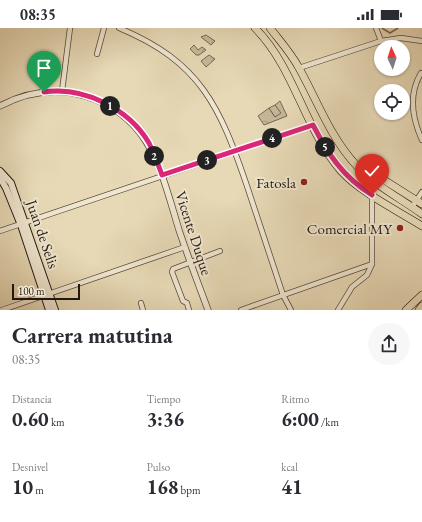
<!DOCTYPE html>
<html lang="es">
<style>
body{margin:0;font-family:"EB Garamond",serif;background:#f7f7f7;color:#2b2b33;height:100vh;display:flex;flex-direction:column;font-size:15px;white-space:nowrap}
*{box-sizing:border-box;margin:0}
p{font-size:13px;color:#7c7c81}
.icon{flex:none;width:22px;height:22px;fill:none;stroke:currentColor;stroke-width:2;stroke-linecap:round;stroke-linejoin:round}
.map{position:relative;height:282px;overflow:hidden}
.sheet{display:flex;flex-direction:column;background:#fff;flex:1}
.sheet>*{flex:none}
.needle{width:26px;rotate:356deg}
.fabs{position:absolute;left:374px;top:12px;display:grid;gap:8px}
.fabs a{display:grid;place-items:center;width:36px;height:36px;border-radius:50%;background:#fff;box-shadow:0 1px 3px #0004;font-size:20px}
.scale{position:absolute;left:12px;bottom:10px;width:68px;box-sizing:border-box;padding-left:4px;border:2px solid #231810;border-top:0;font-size:11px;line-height:14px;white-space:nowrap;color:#231810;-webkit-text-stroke:3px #efe6d0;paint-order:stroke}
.pin{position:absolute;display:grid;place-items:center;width:34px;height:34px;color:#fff;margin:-41px -17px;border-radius:50% 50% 50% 0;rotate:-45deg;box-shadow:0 0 4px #0007}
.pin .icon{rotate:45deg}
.km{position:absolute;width:20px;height:20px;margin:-10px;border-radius:50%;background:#222;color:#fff;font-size:11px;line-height:20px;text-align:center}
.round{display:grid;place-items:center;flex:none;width:42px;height:42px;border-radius:21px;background:#f7f7f7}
.head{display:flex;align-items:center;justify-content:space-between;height:68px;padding:0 12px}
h1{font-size:22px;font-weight:700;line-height:30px}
.metrics{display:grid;grid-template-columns:repeat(3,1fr);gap:6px;height:68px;padding:4px 12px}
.metrics div{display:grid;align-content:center}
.metrics b{font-size:20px;font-weight:700}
.metrics small{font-size:11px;font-weight:400}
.metrics p{font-size:11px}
.status{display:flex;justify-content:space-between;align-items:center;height:28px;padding:0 20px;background:#fff;direction:ltr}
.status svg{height:11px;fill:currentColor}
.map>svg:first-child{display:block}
</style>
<div class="status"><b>08:35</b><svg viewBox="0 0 49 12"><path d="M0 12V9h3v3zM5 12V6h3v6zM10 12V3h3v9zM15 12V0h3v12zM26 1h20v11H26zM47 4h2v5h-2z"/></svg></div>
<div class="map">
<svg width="422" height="282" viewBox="0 0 422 282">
<defs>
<pattern id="park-crowns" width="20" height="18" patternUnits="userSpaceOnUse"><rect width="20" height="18" fill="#c6b89a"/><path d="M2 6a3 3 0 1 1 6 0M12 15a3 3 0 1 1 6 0" fill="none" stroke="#aa9d84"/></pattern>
</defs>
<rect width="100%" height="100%" fill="#e7d9b6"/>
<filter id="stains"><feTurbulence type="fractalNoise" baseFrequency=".005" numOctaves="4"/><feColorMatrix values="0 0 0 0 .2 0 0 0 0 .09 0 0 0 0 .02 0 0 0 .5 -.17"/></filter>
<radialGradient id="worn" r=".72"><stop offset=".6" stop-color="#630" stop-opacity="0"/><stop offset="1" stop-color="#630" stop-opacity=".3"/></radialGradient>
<!-- park -->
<g fill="url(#park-crowns)" stroke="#746855">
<polygon points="206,7 215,13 211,17 201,9"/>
<polygon points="194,17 198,22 202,19 206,22 199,27 196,27 190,21"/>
<polygon points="209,27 215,31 206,39 201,33"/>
<polygon points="280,73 287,88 264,97 258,88 269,80 275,89 280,85 275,77"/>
</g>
<!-- pitch -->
<polygon fill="#c6b89a" stroke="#746855" points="275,77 281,85 275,89 269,80"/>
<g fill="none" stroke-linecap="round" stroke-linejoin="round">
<!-- stream -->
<polyline stroke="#706452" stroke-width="1.5" points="382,0 390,5 398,0"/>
<!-- minor casing -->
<g stroke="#54483a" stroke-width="6">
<g id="minor">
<path d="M 119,0 C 201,34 220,79 247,158 C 259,194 271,231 283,267 L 291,282"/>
<polyline points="376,0 381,13"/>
<polyline points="97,26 104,0"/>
<polyline points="299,40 381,13 401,10 422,13"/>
<path d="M 421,45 C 408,67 412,90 422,112"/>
<polyline points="62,63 70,0"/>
<polyline points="412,179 422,164"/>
<polyline points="0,203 313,97"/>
<polyline points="141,275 143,282"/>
<polyline points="2,282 185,219"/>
<polyline points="189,282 187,275 183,273 172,244 173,241 220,223"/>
<polyline points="241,282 372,236"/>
<polyline points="338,282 352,259 367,247 372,236 372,167"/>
</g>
</g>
<!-- tertiary casing -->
<g stroke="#54483a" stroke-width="7">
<path id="tertiary" d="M 0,78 C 27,64 55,59 85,68 C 151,88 161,143 179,202 C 188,229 198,255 208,282"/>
</g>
<!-- secondary casing -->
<g stroke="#231810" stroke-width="8">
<g id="secondary">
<polyline points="0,143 11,155 55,282"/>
<polyline points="0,150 6,160 21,197 49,282"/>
</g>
</g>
<!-- primary casing -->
<g stroke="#231810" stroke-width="8">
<g id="primary">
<path d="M 255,0 C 295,40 304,101 341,143 C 360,164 398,183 422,198"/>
<path d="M 270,0 C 280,13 291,25 299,40 C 317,72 330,109 356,137 C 374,157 400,170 422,186"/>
<polyline points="365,140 422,176"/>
<polyline points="406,282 422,267"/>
<polyline points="419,282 422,278"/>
</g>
</g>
<!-- minor -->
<use href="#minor" stroke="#efe6d0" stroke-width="4.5"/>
<!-- tertiary -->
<use href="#tertiary" stroke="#efe6d0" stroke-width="5.5"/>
<!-- secondary -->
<use href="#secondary" stroke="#efe6d0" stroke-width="6"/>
<!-- primary -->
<use href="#primary" stroke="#e7d9b6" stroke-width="7"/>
</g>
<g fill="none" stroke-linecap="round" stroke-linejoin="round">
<!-- route casing -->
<g stroke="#fff" stroke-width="8">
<path id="route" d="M 44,64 C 84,58 129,81 149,115 C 154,125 158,136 162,147 L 313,97 C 328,126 343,149 372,167"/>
</g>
<!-- route -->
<use href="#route" stroke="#db2777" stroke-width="5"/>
</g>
<!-- markers -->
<g fill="#8f2418" stroke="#efe6d0" stroke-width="1.5">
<circle cx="304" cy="154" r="4"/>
<circle cx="400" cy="200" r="4"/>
</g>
<g text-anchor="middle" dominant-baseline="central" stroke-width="4" stroke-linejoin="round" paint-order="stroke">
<!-- poi labels -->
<g font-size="15" fill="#231810" stroke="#efe6d0" text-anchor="end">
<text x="296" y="154">Fatosla</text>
<text x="392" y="200">Comercial MY</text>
</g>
<!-- street labels -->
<g font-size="15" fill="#231810" stroke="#efe6d0">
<text transform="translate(194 205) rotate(72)">Vicente Duque</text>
<text transform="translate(43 206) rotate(71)">Juan de Selis</text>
</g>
</g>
<rect width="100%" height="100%" filter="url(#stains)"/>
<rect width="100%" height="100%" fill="url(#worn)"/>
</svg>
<div class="fabs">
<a><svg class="needle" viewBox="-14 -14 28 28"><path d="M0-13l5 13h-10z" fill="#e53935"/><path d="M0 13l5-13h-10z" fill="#7c7c81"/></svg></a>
<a><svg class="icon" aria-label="locate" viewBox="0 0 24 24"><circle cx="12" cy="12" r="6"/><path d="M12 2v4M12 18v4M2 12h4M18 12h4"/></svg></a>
</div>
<div class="scale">100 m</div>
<div class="pin" style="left:44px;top:64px;background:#1e9e55"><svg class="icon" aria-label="arrive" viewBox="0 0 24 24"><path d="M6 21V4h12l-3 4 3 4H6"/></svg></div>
<div class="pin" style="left:372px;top:167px;background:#d93025"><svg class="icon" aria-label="check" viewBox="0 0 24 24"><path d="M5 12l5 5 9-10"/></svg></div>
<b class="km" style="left:110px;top:78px">1</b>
<b class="km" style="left:154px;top:128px">2</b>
<b class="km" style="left:207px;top:132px">3</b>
<b class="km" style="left:272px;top:110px">4</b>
<b class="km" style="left:325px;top:119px">5</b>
</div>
<section class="sheet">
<div class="head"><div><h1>Carrera matutina</h1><p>08:35</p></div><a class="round"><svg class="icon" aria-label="share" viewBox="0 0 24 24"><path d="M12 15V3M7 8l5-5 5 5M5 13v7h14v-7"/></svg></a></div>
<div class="metrics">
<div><p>Distancia</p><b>0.60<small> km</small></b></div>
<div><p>Tiempo</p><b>3:36</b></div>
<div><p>Ritmo</p><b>6:00<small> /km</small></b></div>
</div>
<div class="metrics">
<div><p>Desnivel</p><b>10<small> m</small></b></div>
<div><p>Pulso</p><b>168<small> bpm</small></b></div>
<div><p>kcal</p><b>41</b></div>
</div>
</section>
